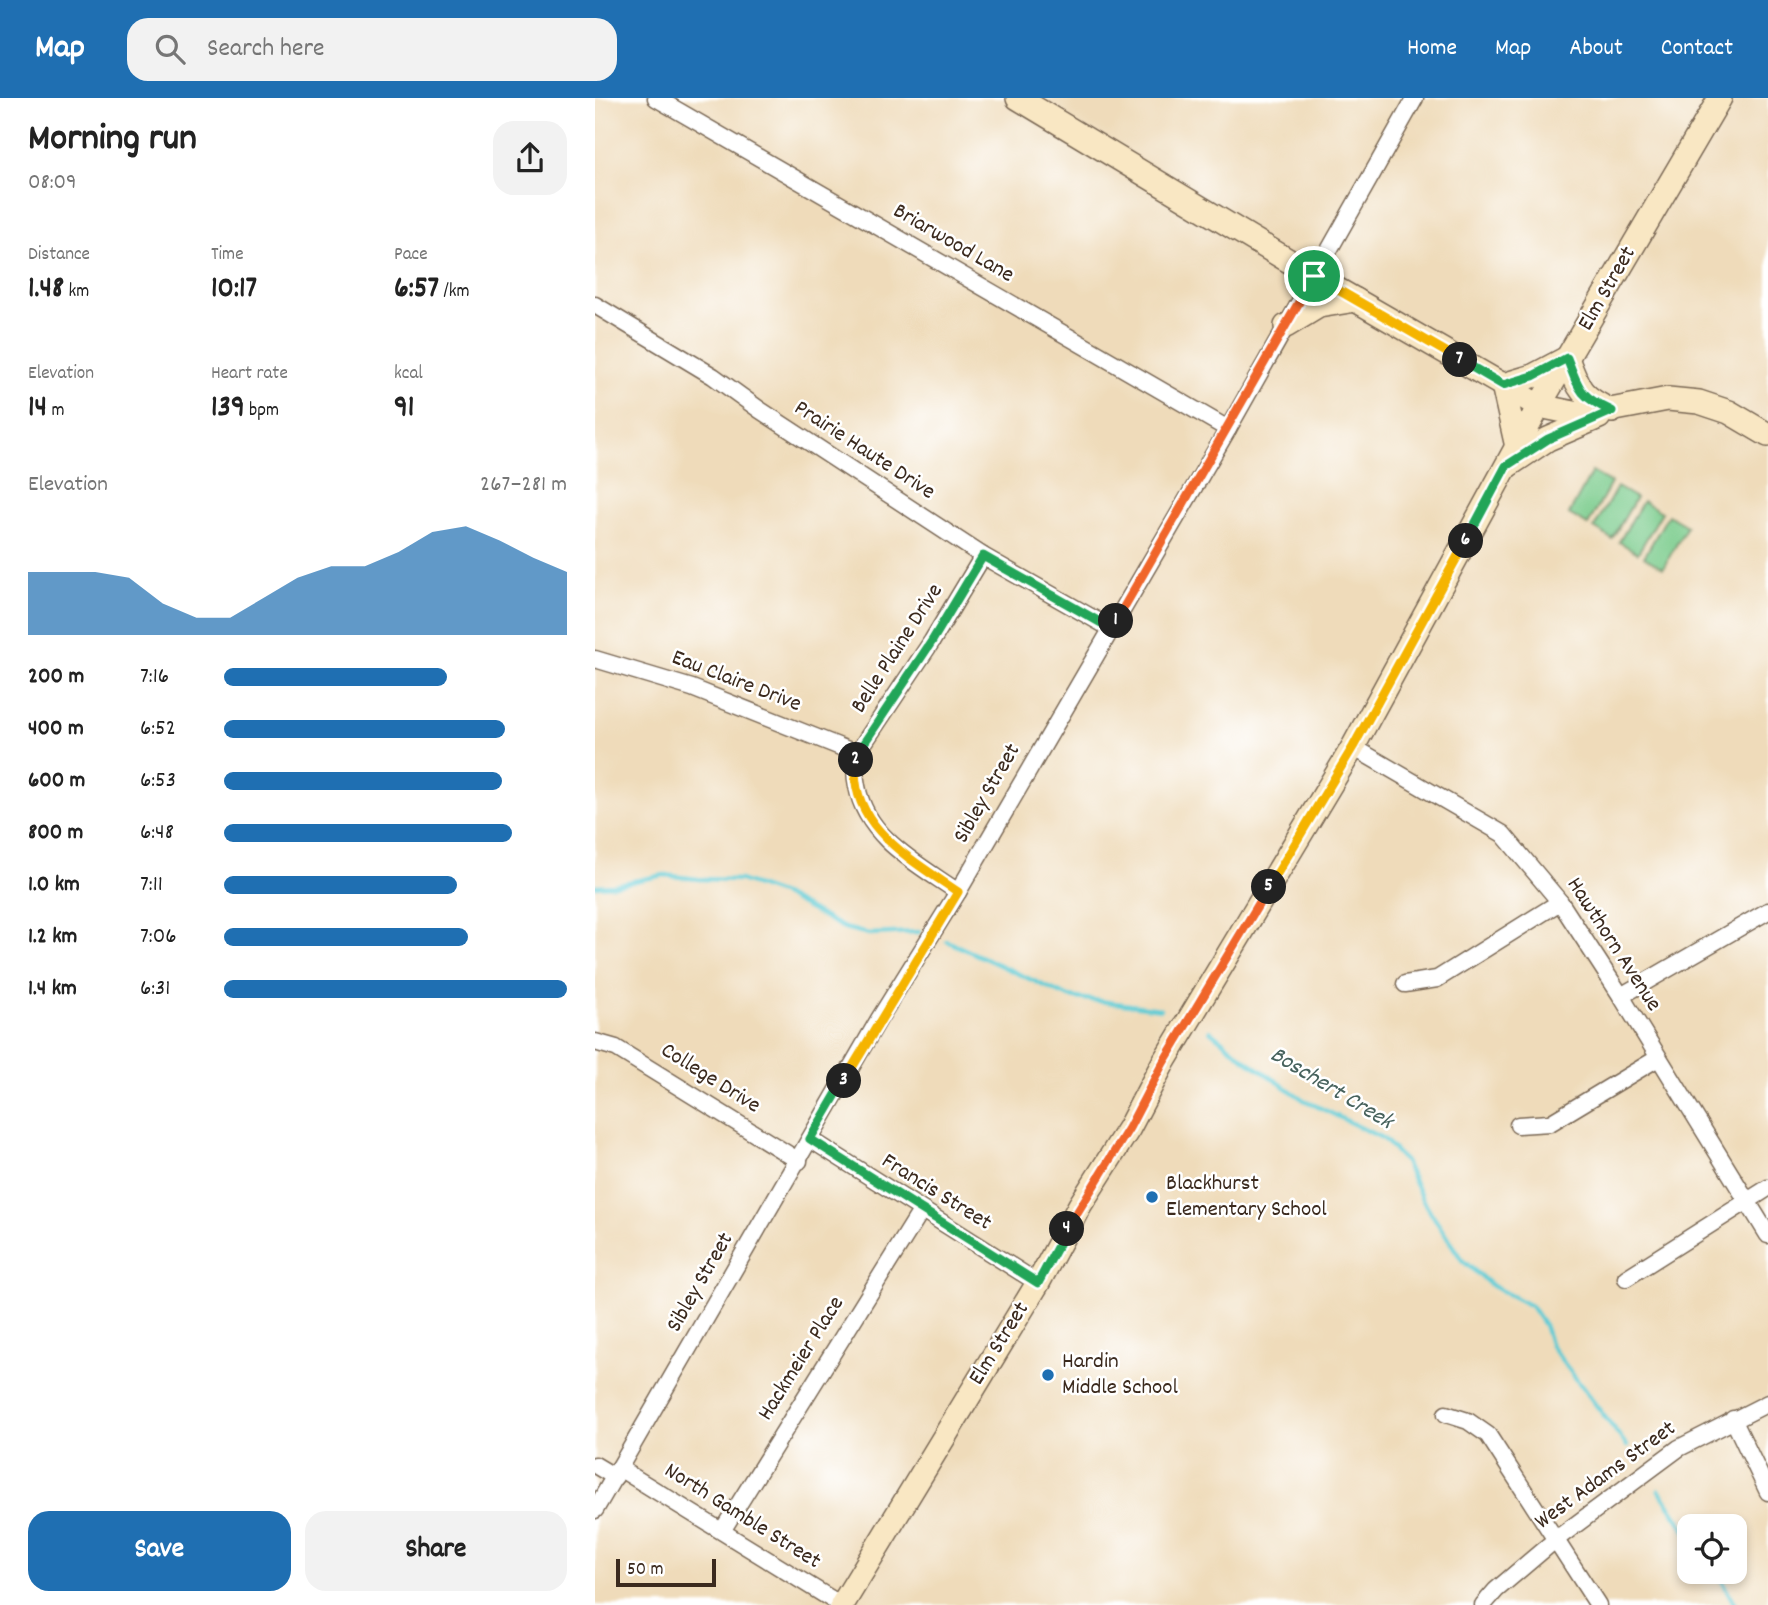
<!DOCTYPE html>
<meta charset="utf-8">
<style>
body{margin:0;font-family:Dekko,sans-serif;background:#f2f2f2;color:#222;height:100vh;display:flex;flex-direction:column;font-size:26px;white-space:nowrap}
*{box-sizing:border-box;margin:0}
p{font-size:23px;color:#767676}
.icon{flex:none;width:38px;height:38px;fill:none;stroke:currentColor;stroke-width:2;stroke-linecap:round;stroke-linejoin:round}
.map{position:relative;flex:1;overflow:hidden}
.panel{display:flex;flex-direction:column;background:#fff;width:595px}
.panel>*{flex:none}
.tools{position:absolute;left:1082px;top:1416px;display:grid;gap:14px}
.tools a{display:grid;place-items:center;width:70px;height:70px;border-radius:14px;background:#fff;box-shadow:0 4px 10px #0003;font-size:35px}
.scale{position:absolute;left:21px;bottom:18px;width:100px;box-sizing:border-box;padding-left:7px;border:4px solid #3b2a1e;border-top:0;font-size:19px;line-height:24px;white-space:nowrap;color:#3b2a1e;-webkit-text-stroke:5px #fff;paint-order:stroke}
.pin{position:absolute;display:grid;place-items:center;width:60px;height:60px;color:#fff;margin:-30px;border:4px solid #fff;border-radius:50%;box-shadow:0 2px 7px #0007}
.km{position:absolute;width:35px;height:35px;margin:-18px;border-radius:50%;background:#222;color:#fff;font-size:19px;line-height:35px;text-align:center}
.round{display:grid;place-items:center;flex:none;width:74px;height:74px;border-radius:21px;background:#f2f2f2}
.summary{display:flex;align-items:center;justify-content:space-between;height:119px;padding:0 28px}
h1{font-size:38px;font-weight:700;line-height:52px}
.metrics{display:grid;grid-template-columns:repeat(3,1fr);gap:10px;height:119px;padding:7px 28px}
.metrics div{display:grid;align-content:center}
.metrics b{font-size:30px;font-weight:700}
.metrics small{font-size:19px;font-weight:400}
.metrics p{font-size:19px}
.chart{height:196px;padding:14px 28px}
.chart p{display:flex;justify-content:space-between}
.chart svg{width:100%;height:126px;margin-top:7px;fill:#1f6fb2;opacity:.7}
.button{display:flex;gap:14px;margin-top:auto;padding:14px 28px}
.button a{flex:1;height:80px;border-radius:21px;background:#1f6fb2;color:#fff;font-size:28px;font-weight:700;line-height:80px;text-align:center}
.button a+a{background:#f2f2f2;color:#222}
ul{padding:0 28px;list-style:none;font-size:23px}
li{display:grid;grid-template-columns:112px 84px 1fr;align-items:center;height:52px}
li i{height:18px;border-radius:9px;background:#1f6fb2}
header{display:flex;align-items:center;gap:42px;box-sizing:border-box;height:98px;padding:0 35px;background:#1f6fb2;color:#fff}
header strong{font-size:33px}
nav{display:flex;gap:38px;margin-inline-start:auto;font-size:24px}
.search{width:490px;height:63px;background:#f2f2f2;display:flex;align-items:center;gap:18px;box-sizing:border-box;padding:0 24px;border-radius:21px;color:#767676;font-size:26px}
main{display:flex;flex:1;min-height:0}
.map>svg:first-child{display:block}
</style>
<header>
<strong>Map</strong>
<div class="search"><svg class="icon" aria-label="search" viewBox="0 0 24 24"><circle cx="10" cy="10" r="6"/><path d="M15 15l6 6"/></svg>Search here</div>
<nav><a>Home</a><a>Map</a><a>About</a><a>Contact</a></nav>
</header>
<main>
<section class="panel">
<div class="summary"><div><h1>Morning run</h1><p>08:09</p></div><a class="round"><svg class="icon" aria-label="share" viewBox="0 0 24 24"><path d="M12 15V3M7 8l5-5 5 5M5 13v7h14v-7"/></svg></a></div>
<div class="metrics">
<div><p>Distance</p><b>1.48<small> km</small></b></div>
<div><p>Time</p><b>10:17</b></div>
<div><p>Pace</p><b>6:57<small> /km</small></b></div>
</div>
<div class="metrics">
<div><p>Elevation</p><b>14<small> m</small></b></div>
<div><p>Heart rate</p><b>139<small> bpm</small></b></div>
<div><p>kcal</p><b>91</b></div>
</div>
<div class="chart"><p><span>Elevation</span>267–281 m</p>
<svg viewBox="0 0 160 44" preserveAspectRatio="none"><path d="M0 44V22L10 22L20 22L30 24L40 33L50 38L60 38L70 31L80 24L90 20L100 20L110 15L120 8L130 6L140 11L150 17L160 22V44z"/></svg>
</div>
<ul>
<li><b>200 m</b>7:16<i style="width:65%"></i></li>
<li><b>400 m</b>6:52<i style="width:82%"></i></li>
<li><b>600 m</b>6:53<i style="width:81%"></i></li>
<li><b>800 m</b>6:48<i style="width:84%"></i></li>
<li><b>1.0 km</b>7:11<i style="width:68%"></i></li>
<li><b>1.2 km</b>7:06<i style="width:71%"></i></li>
<li><b>1.4 km</b>6:31<i style="width:100%"></i></li>
</ul>
<div class="button"><a>Save</a><a>Share</a></div>
</section>
<div class="map">
<svg width="1173" height="1507" viewBox="0 0 1173 1507">
<rect width="100%" height="100%" fill="#fff"/>
<filter id="ink" filterUnits="userSpaceOnUse"><feTurbulence type="fractalNoise" baseFrequency=".0143" numOctaves="2"/><feDisplacementMap in="SourceGraphic" scale="14" xChannelSelector="R" yChannelSelector="G"/><feConvolveMatrix kernelMatrix="1 2 1 2 8 2 1 2 1" color-interpolation-filters="sRGB"/></filter>
<filter id="wash" filterUnits="userSpaceOnUse"><feTurbulence type="fractalNoise" baseFrequency=".00686" numOctaves="4" result="noise"/><feDisplacementMap in="SourceGraphic" scale="28" xChannelSelector="R" yChannelSelector="G"/><feGaussianBlur stdDeviation="1.57" result="paint"/><feColorMatrix in="noise" values="0 0 0 0 0 0 0 0 0 0 0 0 0 0 0 0 0 1.4 0 .05"/><feComposite in="paint" operator="in"/></filter>
<g filter="url(#wash)">
<rect width="100%" height="100%" fill="#efdbba"/>
<!-- green -->
<g fill="#7ccc8d" stroke="#5c7b56" stroke-width="2">
<polygon points="997,374 1016,385 993,427 974,416"/>
<polygon points="1022,389 1041,400 1017,441 999,430"/>
<polygon points="1048,403 1067,414 1043,455 1024,444"/>
<polygon points="1073,417 1092,428 1068,470 1049,459"/>
</g>
<g fill="none" stroke-linecap="round" stroke-linejoin="round">
<!-- stream -->
<g stroke="#5dcad3" stroke-width="4.5">
<polyline points="0,788 19,787 69,777 103,781 145,782 188,797 249,830 274,836 324,834"/>
<polyline points="352,843 474,899 566,911"/>
<polyline points="615,933 651,962 709,1002 789,1041 810,1064 828,1103 867,1162 897,1188 936,1208 949,1227 956,1248 1032,1348"/>
<polyline points="1064,1392 1094,1437"/>
<polyline points="1122,1474 1140,1507"/>
</g>
</g>
</g>
<g filter="url(#ink)">
<g fill="none" stroke-linecap="round" stroke-linejoin="round">
<!-- street casing -->
<g stroke="#7a6855" stroke-width="19">
<g id="street">
<polyline points="61,0 633,331"/>
<polyline points="0,207 118,278 165,312 388,458 517,531"/>
<polyline points="0,561 97,590 263,656"/>
<polyline points="758,649 908,736 965,804 1026,898 1173,1137"/>
<path d="M 363,794 C 323,766 271,740 262,688 C 259,674 259,663 265,651 L 337,543 L 388,458"/>
<polyline points="810,886 842,881 965,804"/>
<polyline points="1026,898 1173,813"/>
<polyline points="0,944 21,950 204,1063"/>
<polyline points="923,1027 955,1025 1063,960"/>
<polyline points="215,1041 443,1185"/>
<polyline points="1031,1180 1173,1090"/>
<polyline points="851,1316 873,1323 893,1337 1003,1507"/>
<polyline points="1138,1321 1173,1394"/>
<polyline points="0,1367 20,1379"/>
<polyline points="24,1370 246,1507"/>
<polyline points="0,1412 284,921 363,794 633,331 820,0"/>
<polyline points="127,1433 326,1113"/>
<polyline points="888,1507 901,1492 960,1442 1084,1350 1173,1305"/>
</g>
</g>
<!-- secondary casing -->
<g stroke="#7a6855" stroke-width="26">
<g id="secondary">
<polyline points="423,0 719,178 944,308 989,317 1073,301 1104,304 1134,314 1173,337"/>
<polyline points="691,228 724,208 761,202"/>
<path d="M 908,287 L 938,278 L 972,260 C 984,292 986,299 1017,313"/>
<polyline points="908,287 922,349"/>
<polyline points="914,367 953,341 1004,319"/>
<polyline points="247,1507 443,1185 485,1107 534,1030 568,965 758,649 944,308 1125,0"/>
</g>
</g>
<!-- street -->
<use href="#street" stroke="#fff" stroke-width="16"/>
<!-- secondary -->
<use href="#secondary" stroke="#f9e7c3" stroke-width="23"/>
</g>
</g>
<g fill="none" stroke-linecap="round" stroke-linejoin="round" filter="url(#ink)">
<!-- split-1 casing -->
<g stroke="#fff" stroke-width="14">
<polyline id="split-1" points="521,523 719,178"/>
</g>
<!-- split-2 casing -->
<g stroke="#fff" stroke-width="14">
<polyline id="split-2" points="261,662 265,651 337,543 388,458 517,531 521,523"/>
</g>
<!-- split-3 casing -->
<g stroke="#fff" stroke-width="14">
<path id="split-3" d="M 249,983 L 363,794 C 317,762 252,727 261,662"/>
</g>
<!-- split-4 casing -->
<g stroke="#fff" stroke-width="14">
<polyline id="split-4" points="249,983 215,1041 443,1185 472,1131"/>
</g>
<!-- split-5 casing -->
<g stroke="#fff" stroke-width="14">
<polyline id="split-5" points="472,1131 534,1030 568,965 674,789"/>
</g>
<!-- split-6 casing -->
<g stroke="#fff" stroke-width="14">
<polyline id="split-6" points="674,789 758,649 871,443"/>
</g>
<!-- split-7 casing -->
<g stroke="#fff" stroke-width="14">
<path id="split-7" d="M 865,262 L 908,287 L 938,278 L 972,260 C 984,292 985,299 1017,313 L 953,341 L 911,368 L 871,443"/>
</g>
<!-- split-8 casing -->
<g stroke="#fff" stroke-width="14">
<polyline id="split-8" points="719,178 865,262"/>
</g>
<!-- split-1 -->
<use href="#split-1" stroke="#f0652b" stroke-width="9"/>
<!-- split-2 -->
<use href="#split-2" stroke="#22a559" stroke-width="9"/>
<!-- split-3 -->
<use href="#split-3" stroke="#f5b400" stroke-width="9"/>
<!-- split-4 -->
<use href="#split-4" stroke="#22a559" stroke-width="9"/>
<!-- split-5 -->
<use href="#split-5" stroke="#f0652b" stroke-width="9"/>
<!-- split-6 -->
<use href="#split-6" stroke="#f5b400" stroke-width="9"/>
<!-- split-7 -->
<use href="#split-7" stroke="#22a559" stroke-width="9"/>
<!-- split-8 -->
<use href="#split-8" stroke="#f5b400" stroke-width="9"/>
</g>
<!-- markers -->
<g fill="#1f6fb2" stroke="#fff" stroke-width="2.5">
<circle cx="557" cy="1099" r="7"/>
<circle cx="453" cy="1277" r="7"/>
</g>
<g text-anchor="middle" dominant-baseline="central" stroke-width="5" stroke-linejoin="round" paint-order="stroke">
<!-- street labels -->
<g font-size="23" fill="#3b2a1e" stroke="#fff">
<text transform="translate(358 146) rotate(30)">Briarwood Lane</text>
<text transform="translate(1013 191) rotate(-60)">Elm Street</text>
<text transform="translate(269 353) rotate(33)">Prairie Haute Drive</text>
<text transform="translate(303 551) rotate(-57)">Belle Plaine Drive</text>
<text transform="translate(141 584) rotate(21)">Eau Claire Drive</text>
<text transform="translate(393 696) rotate(-60)">Sibley Street</text>
<text transform="translate(1018 847) rotate(57)">Hawthorn Avenue</text>
<text transform="translate(115 981) rotate(32)">College Drive</text>
<text transform="translate(341 1095) rotate(32)">Francis Street</text>
<text transform="translate(106 1185) rotate(-60)">Sibley Street</text>
<text transform="translate(405 1246) rotate(-58)">Elm Street</text>
<text transform="translate(207 1261) rotate(-58)">Hackmeier Place</text>
<text transform="translate(1011 1378) rotate(-36)">West Adams Street</text>
<text transform="translate(147 1419) rotate(32)">North Gamble Street</text>
</g>
<!-- poi labels -->
<g font-size="23" fill="#3b2a1e" stroke="#fff" text-anchor="start">
<text x="571" y="1086">Blackhurst<tspan x="571" dy="26">Elementary School</tspan></text>
<text x="467" y="1264">Hardin<tspan x="467" dy="26">Middle School</tspan></text>
</g>
<!-- water labels -->
<g font-size="24" font-style="italic" fill="#47625d" stroke="#fff">
<text transform="translate(736 991) rotate(31)">Boschert Creek</text>
</g>
</g>
</svg>
<div class="tools">
<a><svg class="icon" aria-label="locate" viewBox="0 0 24 24"><circle cx="12" cy="12" r="6"/><path d="M12 2v4M12 18v4M2 12h4M18 12h4"/></svg></a>
</div>
<div class="scale">50 m</div>
<div class="pin" style="left:719px;top:178px;background:#1e9e55"><svg class="icon" aria-label="arrive" viewBox="0 0 24 24"><path d="M6 21V4h12l-3 4 3 4H6"/></svg></div>
<b class="km" style="left:521px;top:523px">1</b>
<b class="km" style="left:261px;top:662px">2</b>
<b class="km" style="left:249px;top:983px">3</b>
<b class="km" style="left:472px;top:1131px">4</b>
<b class="km" style="left:674px;top:789px">5</b>
<b class="km" style="left:871px;top:443px">6</b>
<b class="km" style="left:865px;top:262px">7</b>
</div>
</main>
